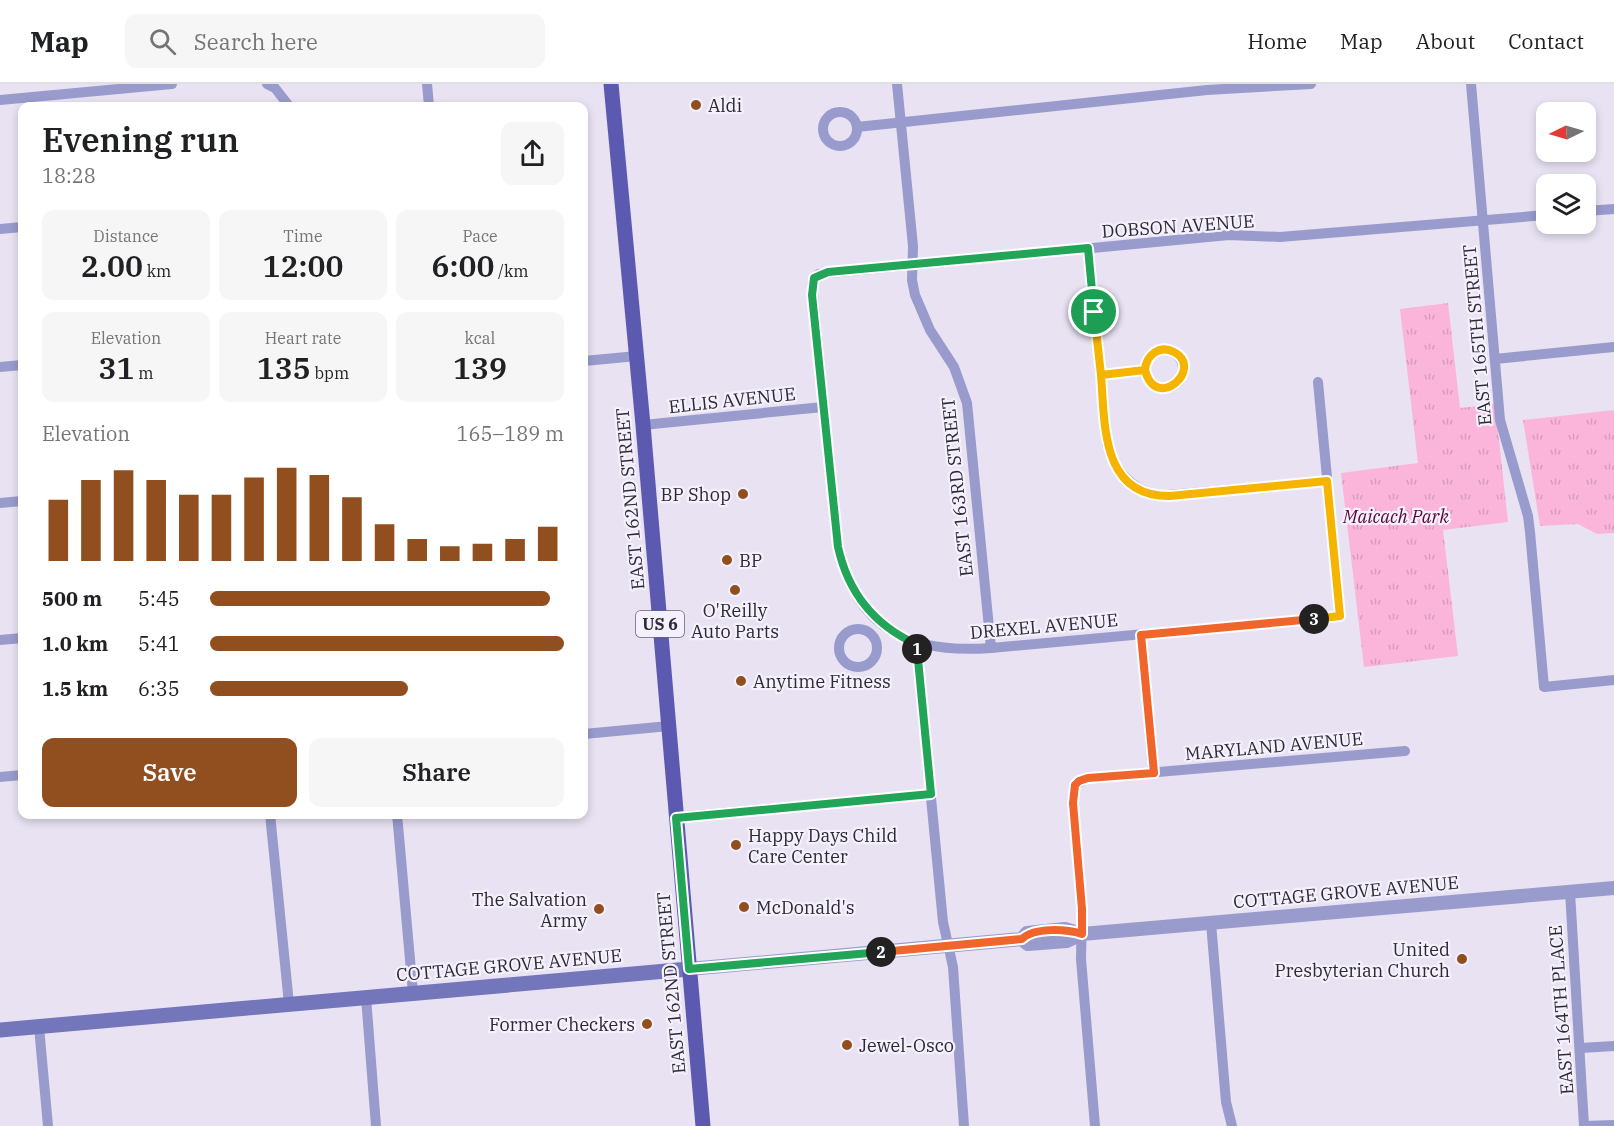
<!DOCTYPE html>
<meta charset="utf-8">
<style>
body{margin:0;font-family:"IBM Plex Serif",serif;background:#f6f6f6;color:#202124;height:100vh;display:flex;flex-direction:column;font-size:22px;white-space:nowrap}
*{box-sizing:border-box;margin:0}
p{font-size:20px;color:#757577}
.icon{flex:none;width:33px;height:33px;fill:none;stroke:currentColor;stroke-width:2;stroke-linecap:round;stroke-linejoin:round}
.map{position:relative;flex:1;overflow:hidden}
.panel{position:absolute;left:18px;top:18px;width:570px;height:717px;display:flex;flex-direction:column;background:#fff;border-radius:12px;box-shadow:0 3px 9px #0003}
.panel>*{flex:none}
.needle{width:39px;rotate:265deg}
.controls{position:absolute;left:1536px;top:18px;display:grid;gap:12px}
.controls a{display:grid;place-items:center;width:60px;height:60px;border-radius:12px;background:#fff;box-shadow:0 3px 9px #0003;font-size:30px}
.pin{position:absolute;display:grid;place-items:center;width:51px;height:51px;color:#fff;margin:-26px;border:3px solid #fff;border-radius:50%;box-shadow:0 2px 6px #0007}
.km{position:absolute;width:30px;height:30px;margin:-15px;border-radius:50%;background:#222;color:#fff;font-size:16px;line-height:30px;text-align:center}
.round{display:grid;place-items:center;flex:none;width:63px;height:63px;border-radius:12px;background:#f6f6f6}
.overview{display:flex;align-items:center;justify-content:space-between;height:102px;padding:0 24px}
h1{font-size:33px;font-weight:600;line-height:45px}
.stats{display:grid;grid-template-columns:repeat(3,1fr);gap:9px;height:102px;padding:6px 24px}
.stats div{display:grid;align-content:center;border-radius:12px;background:#f6f6f6;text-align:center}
.stats b{font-size:30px;font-weight:600}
.stats small{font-size:16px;font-weight:400}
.stats p{font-size:16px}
.chart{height:168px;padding:12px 24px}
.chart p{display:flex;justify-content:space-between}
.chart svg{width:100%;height:108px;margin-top:6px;stroke:#914e1e;stroke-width:6}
.action{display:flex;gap:12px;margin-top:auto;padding:12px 24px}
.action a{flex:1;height:69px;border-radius:12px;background:#914e1e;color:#fff;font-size:24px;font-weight:600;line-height:69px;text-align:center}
.action a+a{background:#f6f6f6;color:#202124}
ul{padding:0 24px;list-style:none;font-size:20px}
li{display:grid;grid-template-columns:96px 72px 1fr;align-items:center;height:45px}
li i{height:15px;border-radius:8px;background:#914e1e}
header{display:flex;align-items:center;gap:36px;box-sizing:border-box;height:84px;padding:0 30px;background:#fff;border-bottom:2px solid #e0e0e0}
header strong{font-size:28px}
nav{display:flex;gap:33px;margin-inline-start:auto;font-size:21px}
.search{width:420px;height:54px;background:#f6f6f6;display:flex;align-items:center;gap:15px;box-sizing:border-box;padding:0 21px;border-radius:12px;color:#757577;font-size:22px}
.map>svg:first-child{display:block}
</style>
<header>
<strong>Map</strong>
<div class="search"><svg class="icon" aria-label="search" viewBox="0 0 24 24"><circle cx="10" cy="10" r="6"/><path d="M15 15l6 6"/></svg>Search here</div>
<nav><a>Home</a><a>Map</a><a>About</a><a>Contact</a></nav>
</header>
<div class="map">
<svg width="1614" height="1042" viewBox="0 0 1614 1042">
<defs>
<pattern id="grass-tufts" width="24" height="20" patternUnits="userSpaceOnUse" patternTransform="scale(1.5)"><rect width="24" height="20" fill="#fcb5da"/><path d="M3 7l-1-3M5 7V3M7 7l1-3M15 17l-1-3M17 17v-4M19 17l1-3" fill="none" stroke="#d89cbc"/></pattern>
</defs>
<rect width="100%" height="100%" fill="#e8e2f3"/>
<!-- grass -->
<g fill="url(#grass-tufts)">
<polygon points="1448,219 1460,324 1495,320 1508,438 1443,446 1458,572 1364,583 1341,389 1418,379 1400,225"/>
<polygon points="1614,326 1614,449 1597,450 1578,440 1540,442 1523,336"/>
</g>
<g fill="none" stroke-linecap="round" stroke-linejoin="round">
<!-- minor -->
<g stroke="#989bcc" stroke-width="10">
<polyline points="267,0 275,4 289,22"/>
<polyline points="427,0 429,22"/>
<polyline points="897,0 913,162 912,196 915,211 930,246 954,283 967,319 991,564"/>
<polyline points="1471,0 1500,336 1528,432 1530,448 1544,603 1614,596"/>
<polyline points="0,16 172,0"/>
<circle cx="840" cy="45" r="17"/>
<polyline points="857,43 1207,6 1311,0"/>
<polyline points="1586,127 1614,125"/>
<polyline points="0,145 22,143"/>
<path d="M 1088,164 L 1107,360 C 1114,387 1131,404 1157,412 L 1327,397"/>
<circle cx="1164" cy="285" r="19"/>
<polyline points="1495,275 1614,263"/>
<polyline points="584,277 637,272"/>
<polyline points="0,283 22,281"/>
<polyline points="1101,291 1145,287"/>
<path d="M 1318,298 L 1340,532 L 991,564 C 911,570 857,547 838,463 L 812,201 L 814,194 L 819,190 L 1229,151 L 1280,153 L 1546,131"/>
<polyline points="643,341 823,323"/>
<polyline points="0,419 22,417"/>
<circle cx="858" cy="564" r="19"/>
<polyline points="1141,551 1153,689"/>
<polyline points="0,556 22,554"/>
<polyline points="916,559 943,838 953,883 964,1042"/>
<polyline points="584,650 669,642"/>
<polyline points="0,693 22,691"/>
<polyline points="270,730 289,920"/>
<polyline points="397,730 413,909"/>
<polyline points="676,733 931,710"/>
<polyline points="1570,808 1584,1042"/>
<polyline points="1211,839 1226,1018 1232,1042"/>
<polyline points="366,913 376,1042"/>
<polyline points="39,943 48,1042"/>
<polyline points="1581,964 1614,962"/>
<polyline points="1095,1042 1081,875 1082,825 1073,719 1075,701 1088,694 1405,667"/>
<polyline points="1585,1042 1614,1041"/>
</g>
<!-- tertiary -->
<g stroke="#989bcc" stroke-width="14">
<polyline points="1022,855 1028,860 1067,857 1082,850"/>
<polyline points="689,885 1022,855 1027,849 1065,845 1082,850 1614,804"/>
</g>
<!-- secondary -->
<polyline stroke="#7476bc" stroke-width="15" points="0,946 689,885"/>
<!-- primary -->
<polyline stroke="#5b5ab0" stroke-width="15" points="611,0 643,341 703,1042"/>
</g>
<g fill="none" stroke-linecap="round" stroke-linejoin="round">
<!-- split-1 casing -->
<g stroke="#fff" stroke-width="12">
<path id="split-1" d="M 917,565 L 916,560 C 874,541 848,508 838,463 L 812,211 L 814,194 L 828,188 L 1088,164 L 1094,228"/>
</g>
<!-- split-2 casing -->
<g stroke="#fff" stroke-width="12">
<polyline id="split-2" points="881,868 689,885 676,734 931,710 917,565"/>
</g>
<!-- split-3 casing -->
<g stroke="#fff" stroke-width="12">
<path id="split-3" d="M 881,868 L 1022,855 C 1034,843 1066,845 1082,850 L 1082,825 L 1073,719 L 1075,701 L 1079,697 L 1088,694 L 1154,689 L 1141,551 L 1314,535"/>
</g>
<!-- split-4 casing -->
<g stroke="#fff" stroke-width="12">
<path id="split-4" d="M 1094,228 L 1101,291 L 1145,286 C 1156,329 1205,284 1174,268 C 1159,260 1146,272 1145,286 L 1101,291 C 1105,341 1101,413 1170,412 L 1327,397 L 1340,532 L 1314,535"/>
</g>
<!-- split-1 -->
<use href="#split-1" stroke="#22a559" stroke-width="8"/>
<!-- split-2 -->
<use href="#split-2" stroke="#22a559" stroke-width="8"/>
<!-- split-3 -->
<use href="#split-3" stroke="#f0652b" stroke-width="8"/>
<!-- split-4 -->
<use href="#split-4" stroke="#f5b400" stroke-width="8"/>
</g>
<!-- markers -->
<g fill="#914e1e" stroke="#f5f0fe" stroke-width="2">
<circle cx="696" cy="21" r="6"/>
<circle cx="743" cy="410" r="6"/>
<circle cx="727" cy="476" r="6"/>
<circle cx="735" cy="506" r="6"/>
<circle cx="741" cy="597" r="6"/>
<circle cx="736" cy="761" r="6"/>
<circle cx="744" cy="823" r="6"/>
<circle cx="599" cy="825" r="6"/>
<circle cx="1462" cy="875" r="6"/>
<circle cx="647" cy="940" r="6"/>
<circle cx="847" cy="961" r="6"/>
</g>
<g text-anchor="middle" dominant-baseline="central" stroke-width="4.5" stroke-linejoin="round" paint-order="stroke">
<!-- shield labels -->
<rect fill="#f5f0fe" stroke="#69656e" stroke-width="1.5" x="636" y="527" width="48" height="26" rx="4.5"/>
<g font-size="16" font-weight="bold" fill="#2d2a31">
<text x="660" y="540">US 6</text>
</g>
<!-- poi labels -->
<g font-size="18" fill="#2d2a31" stroke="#f5f0fe" text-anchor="start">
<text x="708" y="21">Aldi</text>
<text x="731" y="410" text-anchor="end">BP Shop</text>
<text x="739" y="476">BP</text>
<text x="735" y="526" text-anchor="middle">O'Reilly<tspan x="735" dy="21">Auto Parts</tspan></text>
<text x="753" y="597">Anytime Fitness</text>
<text x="748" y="751">Happy Days Child<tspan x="748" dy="21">Care Center</tspan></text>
<text x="587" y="815" text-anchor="end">The Salvation<tspan x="587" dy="21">Army</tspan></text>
<text x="756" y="823">McDonald's</text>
<text x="1450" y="865" text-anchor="end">United<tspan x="1450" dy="21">Presbyterian Church</tspan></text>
<text x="635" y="940" text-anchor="end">Former Checkers</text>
<text x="859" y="961">Jewel-Osco</text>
</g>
<!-- street labels -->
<g font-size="18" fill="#2d2a31" stroke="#f5f0fe">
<text transform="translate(1178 142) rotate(-4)">DOBSON AVENUE</text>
<text transform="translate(1477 251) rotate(-95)">EAST 165TH STREET</text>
<text transform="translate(732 316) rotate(-6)">ELLIS AVENUE</text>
<text transform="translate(957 403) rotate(-96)">EAST 163RD STREET</text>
<text transform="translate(630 415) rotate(-95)">EAST 162ND STREET</text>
<text transform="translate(1044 542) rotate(-5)">DREXEL AVENUE</text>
<text transform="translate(1274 662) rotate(-5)">MARYLAND AVENUE</text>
<text transform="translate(1346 808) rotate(-5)">COTTAGE GROVE AVENUE</text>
<text transform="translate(509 881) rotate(-5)">COTTAGE GROVE AVENUE</text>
<text transform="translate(671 899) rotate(-95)">EAST 162ND STREET</text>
<text transform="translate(1561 926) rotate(-94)">EAST 164TH PLACE</text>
</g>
<!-- park labels -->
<g font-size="18" font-style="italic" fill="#5b073e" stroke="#f5f0fe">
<text x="1396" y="432">Maicach Park</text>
</g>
</g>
</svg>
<div class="controls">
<a><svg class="needle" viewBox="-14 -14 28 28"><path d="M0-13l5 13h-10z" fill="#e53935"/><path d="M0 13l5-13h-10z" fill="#757577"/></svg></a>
<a><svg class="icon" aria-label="layers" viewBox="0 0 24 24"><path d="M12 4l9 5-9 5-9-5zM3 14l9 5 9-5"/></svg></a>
</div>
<div class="pin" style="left:1094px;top:228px;background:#1e9e55"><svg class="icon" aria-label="arrive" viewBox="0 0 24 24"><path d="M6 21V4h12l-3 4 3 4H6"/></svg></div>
<b class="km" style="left:917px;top:565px">1</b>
<b class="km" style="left:881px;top:868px">2</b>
<b class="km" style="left:1314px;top:535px">3</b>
<section class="panel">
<div class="overview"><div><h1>Evening run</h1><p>18:28</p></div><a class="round"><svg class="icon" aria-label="share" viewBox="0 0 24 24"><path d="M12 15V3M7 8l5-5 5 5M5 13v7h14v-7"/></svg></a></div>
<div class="stats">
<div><p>Distance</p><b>2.00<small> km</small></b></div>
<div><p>Time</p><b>12:00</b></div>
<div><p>Pace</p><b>6:00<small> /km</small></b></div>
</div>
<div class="stats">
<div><p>Elevation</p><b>31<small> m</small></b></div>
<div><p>Heart rate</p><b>135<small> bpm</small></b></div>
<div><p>kcal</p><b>139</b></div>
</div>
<div class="chart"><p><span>Elevation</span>165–189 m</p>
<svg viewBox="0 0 160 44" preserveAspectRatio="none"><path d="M5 44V19M15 44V11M25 44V7M35 44V11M45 44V17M55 44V17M65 44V10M75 44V6M85 44V9M95 44V18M105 44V29M115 44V35M125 44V38M135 44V37M145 44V35M155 44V30"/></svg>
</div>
<ul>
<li><b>500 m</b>5:45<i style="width:96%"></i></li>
<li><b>1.0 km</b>5:41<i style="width:100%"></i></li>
<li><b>1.5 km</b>6:35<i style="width:56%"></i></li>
</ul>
<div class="action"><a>Save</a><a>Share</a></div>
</section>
</div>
